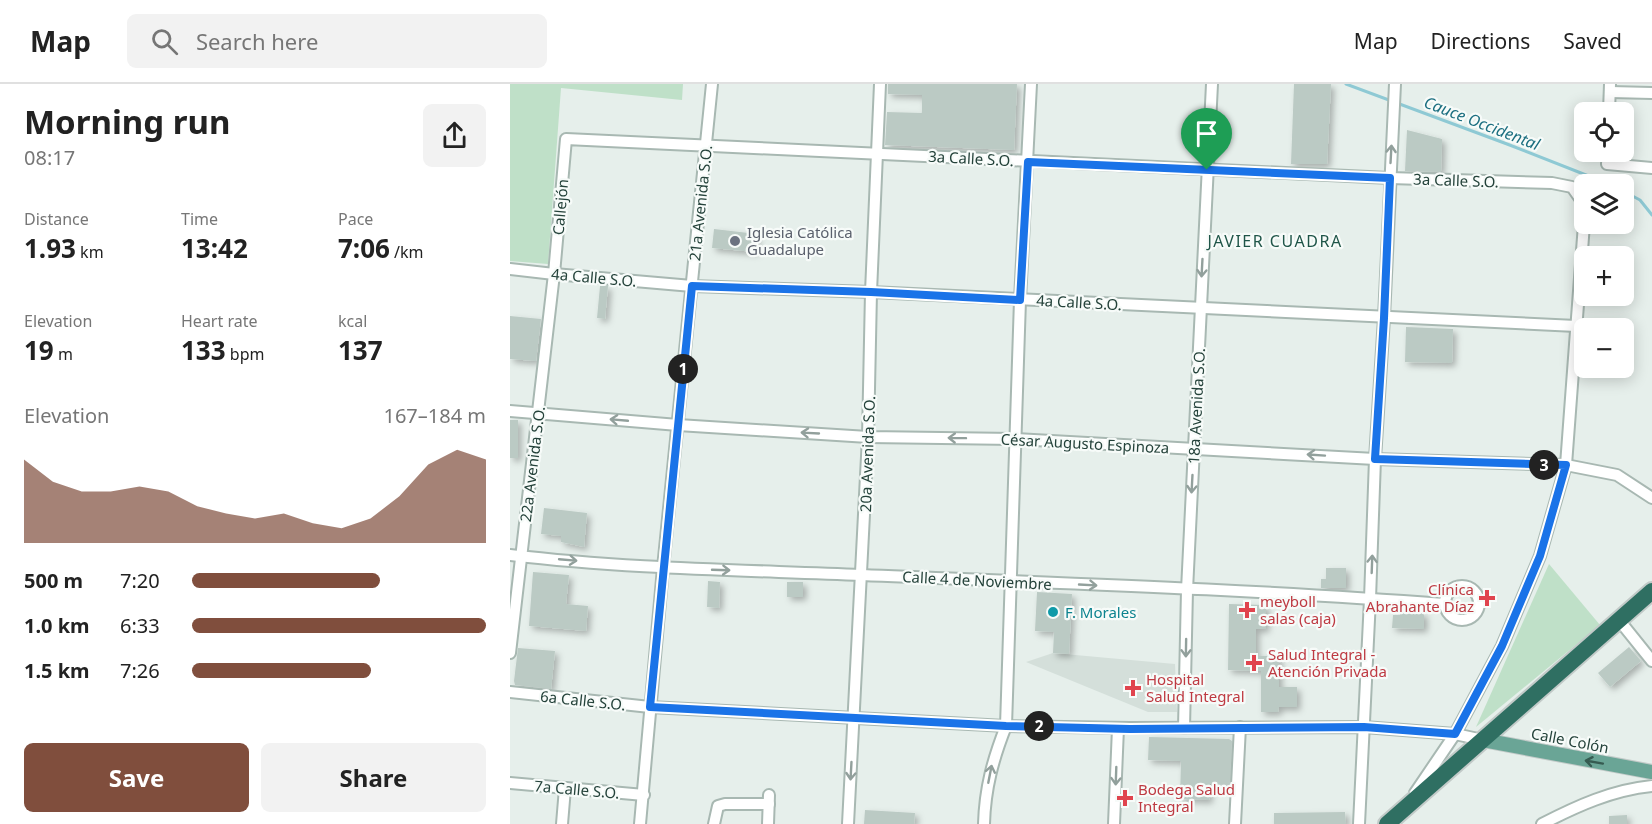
<!DOCTYPE html>
<meta charset="utf-8">
<style>
body{margin:0;font-family:"Noto Sans",sans-serif;background:#f2f2f2;color:#222;height:100vh;display:flex;flex-direction:column;font-size:22px;white-space:nowrap}
*{box-sizing:border-box;margin:0}
p{font-size:20px;color:#767676}
.icon{flex:none;width:33px;height:33px;fill:none;stroke:currentColor;stroke-width:2;stroke-linecap:round;stroke-linejoin:round}
.map{position:relative;flex:1;overflow:hidden}
.drawer{display:flex;flex-direction:column;background:#fff;width:510px}
.drawer>*{flex:none}
.tools{position:absolute;left:1064px;top:18px;display:grid;gap:12px}
.tools a{display:grid;place-items:center;width:60px;height:60px;border-radius:9px;background:#fff;box-shadow:0 3px 15px #0003;font-size:30px}
.pin{position:absolute;display:grid;place-items:center;width:51px;height:51px;color:#fff;margin:-62px -26px;border-radius:50% 50% 50% 0;rotate:-45deg;box-shadow:0 0 6px #0007}
.pin .icon{rotate:45deg}
.km{position:absolute;width:30px;height:30px;margin:-15px;border-radius:50%;background:#222;color:#fff;font-size:16px;line-height:30px;text-align:center}
.round{display:grid;place-items:center;flex:none;width:63px;height:63px;border-radius:9px;background:#f2f2f2}
.head{display:flex;align-items:center;justify-content:space-between;height:102px;padding:0 24px}
h1{font-size:33px;font-weight:700;line-height:45px}
.stats{display:grid;grid-template-columns:repeat(3,1fr);gap:9px;height:102px;padding:6px 24px}
.stats div{display:grid;align-content:center}
.stats b{font-size:26px;font-weight:700}
.stats small{font-size:16px;font-weight:400}
.stats p{font-size:16px}
.chart{height:168px;padding:12px 24px}
.chart p{display:flex;justify-content:space-between}
.chart svg{width:100%;height:108px;margin-top:6px;fill:#804e3d;opacity:.7}
.button{display:flex;gap:12px;margin-top:auto;padding:12px 24px}
.button a{flex:1;height:69px;border-radius:9px;background:#804e3d;color:#fff;font-size:24px;font-weight:700;line-height:69px;text-align:center}
.button a+a{background:#f2f2f2;color:#222}
ul{padding:0 24px;list-style:none;font-size:20px}
li{display:grid;grid-template-columns:96px 72px 1fr;align-items:center;height:45px}
li i{height:15px;border-radius:8px;background:#804e3d}
header{display:flex;align-items:center;gap:36px;box-sizing:border-box;height:84px;padding:0 30px;background:#fff;border-bottom:2px solid #e0e0e0}
header strong{font-size:28px}
nav{display:flex;gap:33px;margin-inline-start:auto;font-size:21px}
.search{width:420px;height:54px;background:#f2f2f2;display:flex;align-items:center;gap:15px;box-sizing:border-box;padding:0 21px;border-radius:9px;color:#767676;font-size:22px}
main{display:flex;flex:1;min-height:0}
.map>svg:first-child{display:block}
</style>
<header>
<strong>Map</strong>
<div class="search"><svg class="icon" aria-label="search" viewBox="0 0 24 24"><circle cx="10" cy="10" r="6"/><path d="M15 15l6 6"/></svg>Search here</div>
<nav><a>Map</a><a>Directions</a><a>Saved</a></nav>
</header>
<main>
<section class="drawer">
<div class="head"><div><h1>Morning run</h1><p>08:17</p></div><a class="round"><svg class="icon" aria-label="share" viewBox="0 0 24 24"><path d="M12 15V3M7 8l5-5 5 5M5 13v7h14v-7"/></svg></a></div>
<div class="stats">
<div><p>Distance</p><b>1.93<small> km</small></b></div>
<div><p>Time</p><b>13:42</b></div>
<div><p>Pace</p><b>7:06<small> /km</small></b></div>
</div>
<div class="stats">
<div><p>Elevation</p><b>19<small> m</small></b></div>
<div><p>Heart rate</p><b>133<small> bpm</small></b></div>
<div><p>kcal</p><b>137</b></div>
</div>
<div class="chart"><p><span>Elevation</span>167–184 m</p>
<svg viewBox="0 0 160 44" preserveAspectRatio="none"><path d="M0 44V10L10 19L20 23L30 23L40 21L50 23L60 29L70 32L80 34L90 32L100 36L110 38L120 34L130 25L140 12L150 6L160 10V44z"/></svg>
</div>
<ul>
<li><b>500 m</b>7:20<i style="width:64%"></i></li>
<li><b>1.0 km</b>6:33<i style="width:100%"></i></li>
<li><b>1.5 km</b>7:26<i style="width:61%"></i></li>
</ul>
<div class="button"><a>Save</a><a>Share</a></div>
</section>
<div class="map">
<svg width="1142" height="740" viewBox="0 0 1142 740">
<defs>
<filter id="shadow"><feDropShadow dx="3.5" dy="3.5" stdDeviation="3" flood-color="#0004"/></filter>
</defs>
<rect width="100%" height="100%" fill="#e6efeb"/>
<!-- built -->
<polygon fill="#d4dfda" points="543,569 665,580 667,628 638,628 516,578"/>
<!-- green -->
<g fill="#bfe0c8">
<polygon points="0,0 173,0 172,16 51,4 38,180 0,177"/>
<polygon points="1039,480 1090,541 966,643"/>
</g>
<g fill="none" stroke-linecap="round" stroke-linejoin="round">
<!-- stream -->
<g stroke="#8ec9d4" stroke-width="3">
<polyline points="836,0 997,60 1099,100"/>
<polyline points="1113,107 1130,116 1142,131"/>
</g>
</g>
<!-- building -->
<g fill="#bbcac4" filter="url(#shadow)">
<polygon points="378,0 507,0 504,66 375,61 377,28 412,29 412,11 378,10"/>
<polygon points="784,0 821,0 817,80 781,80"/>
<polygon points="897,46 932,55 931,88 895,87"/>
<polygon points="204,145 247,150 245,168 202,164"/>
<polygon points="90,202 98,202 95,235 87,234"/>
<polygon points="0,232 31,235 26,277 0,275"/>
<polygon points="896,243 943,245 942,279 895,278"/>
<rect x="0" y="336" width="8" height="38"/>
<polygon points="34,424 77,429 74,463 51,458 51,452 31,450"/>
<polygon points="816,484 836,484 836,504 811,504 811,495 816,495"/>
<polygon points="23,488 59,491 56,520 78,522 76,547 19,542"/>
<polygon points="198,497 210,498 209,524 197,523"/>
<rect x="277" y="498" width="16" height="15"/>
<polygon points="527,508 562,510 559,570 543,569 544,548 525,547"/>
<polygon points="719,520 756,521 756,545 746,545 746,572 769,572 769,603 787,603 787,623 769,623 768,628 751,628 751,587 718,586"/>
<polygon points="890,528 914,529 914,545 882,544 883,531 890,531"/>
<polygon points="1119,563 1131,577 1100,603 1088,589"/>
<polygon points="8,564 45,567 41,605 5,601 4,597"/>
<polygon points="639,653 719,655 722,657 720,701 700,700 699,716 670,715 671,677 638,676"/>
<polygon points="355,726 405,729 404,740 354,740"/>
<polygon points="835,728 836,740 764,740 764,729"/>
<polygon points="1117,731 1117,740 1099,740 1099,732"/>
</g>
<g fill="none" stroke-linecap="round" stroke-linejoin="round">
<!-- minor casing -->
<g stroke="#a8b8b2" stroke-width="14">
<g id="minor">
<polyline points="1100,8 1142,9"/>
<polyline points="1099,28 1100,0"/>
<polyline points="1098,68 1097,80 1142,84"/>
<polyline points="0,185 44,190 182,202 361,208 1066,242"/>
<polyline points="0,327 168,341 358,353 505,355 865,375 1056,381 1107,391 1142,414"/>
<path d="M 0,471 C 117,485 235,486 352,491 C 546,499 741,505 934,520"/>
<circle cx="952" cy="519" r="17"/>
<polyline points="1109,536 1142,577"/>
<polyline points="0,569 44,190 56,55 880,94 1042,99 1062,103 1074,120"/>
<polyline points="0,608 140,623 496,642 620,644 854,643 945,650 973,656"/>
<polyline points="674,644 677,506 702,0"/>
<polyline points="0,699 134,711"/>
<polyline points="905,709 945,650 992,562 1030,472 1056,381 1074,140"/>
<polyline points="52,740 55,704"/>
<polyline points="130,740 153,484 202,0"/>
<polyline points="204,740 208,722 215,720 259,720"/>
<polyline points="258,740 259,711"/>
<polyline points="338,740 358,353 361,208 370,0"/>
<path d="M 474,740 C 475,704 483,675 496,642 L 510,216 L 521,0"/>
<polyline points="604,740 608,644"/>
<polyline points="725,740 730,643"/>
<polyline points="849,740 860,515 865,375 874,234 885,0"/>
<path d="M 1032,740 C 1067,722 1102,706 1142,702"/>
</g>
</g>
<!-- major casing -->
<g stroke="#c2cac8" stroke-width="16">
<polyline id="major" points="973,656 1142,688"/>
</g>
<!-- highway casing -->
<g stroke="#c2cac8" stroke-width="20">
<polyline id="highway" points="877,740 1142,507"/>
</g>
<!-- minor -->
<use href="#minor" stroke="#fff" stroke-width="10"/>
<!-- major -->
<use href="#major" stroke="#6aa596" stroke-width="14"/>
<!-- highway -->
<use href="#highway" stroke="#2f6f62" stroke-width="16"/>
</g>
<!-- one-way arrows -->
<defs><path id="oneway-shaft" d="M-6 0H5M1.5-3L5.5 0L1.5 3" fill="none" stroke-width="1.6" stroke-linecap="round" stroke-linejoin="round" transform="scale(1.5)"/></defs>
<g stroke="#92a09c">
<use href="#oneway-shaft" transform="translate(881 70) rotate(-87)"/>
<use href="#oneway-shaft" transform="translate(692 184) rotate(93)"/>
<use href="#oneway-shaft" transform="translate(109 336) rotate(-175)"/>
<use href="#oneway-shaft" transform="translate(300 349) rotate(-177)"/>
<use href="#oneway-shaft" transform="translate(447 354) rotate(-179)"/>
<use href="#oneway-shaft" transform="translate(806 371) rotate(-176)"/>
<use href="#oneway-shaft" transform="translate(682 400) rotate(93)"/>
<use href="#oneway-shaft" transform="translate(58 476) rotate(5)"/>
<use href="#oneway-shaft" transform="translate(862 480) rotate(-88)"/>
<use href="#oneway-shaft" transform="translate(211 486) rotate(2)"/>
<use href="#oneway-shaft" transform="translate(578 501) rotate(3)"/>
<use href="#oneway-shaft" transform="translate(676 564) rotate(91)"/>
<use href="#oneway-shaft" transform="translate(341 687) rotate(93)"/>
<use href="#oneway-shaft" transform="translate(480 690) rotate(-79)"/>
<use href="#oneway-shaft" transform="translate(606 692) rotate(92)"/>
</g>
<use stroke="#365b51" href="#oneway-shaft" transform="translate(1084 678) rotate(-170)"/>
<g fill="none" stroke-linecap="round" stroke-linejoin="round">
<!-- route casing -->
<g stroke="#fff" stroke-width="12">
<polygon id="route" points="518,78 880,94 874,234 865,375 1056,381 1030,472 992,562 945,650 854,643 620,645 496,642 140,623 182,202 361,208 510,216"/>
</g>
<!-- route -->
<use href="#route" stroke="#1a73e8" stroke-width="8"/>
</g>
<!-- markers -->
<circle fill="#6b7280" stroke="#f7fbf9" stroke-width="2" cx="225" cy="157" r="6"/>
<g fill="#e0444e" stroke="#f7fbf9" stroke-width="2">
<path d="M974 505h6v6h6v6h-6v6h-6v-6h-6v-6h6z"/>
<path d="M734 517h6v6h6v6h-6v6h-6v-6h-6v-6h6z"/>
<path d="M741 570h6v6h6v6h-6v6h-6v-6h-6v-6h6z"/>
<path d="M620 595h6v6h6v6h-6v6h-6v-6h-6v-6h6z"/>
<path d="M612 705h6v6h6v6h-6v6h-6v-6h-6v-6h6z"/>
</g>
<circle fill="#0f9aa8" stroke="#f7fbf9" stroke-width="2" cx="543" cy="528" r="6"/>
<g text-anchor="middle" dominant-baseline="central" stroke-width="4.5" stroke-linejoin="round" paint-order="stroke">
<!-- street labels -->
<g font-size="15" fill="#24423a" stroke="#f7fbf9">
<text transform="translate(461 74) rotate(3)">3a Calle S.O.</text>
<text transform="translate(946 96) rotate(2)">3a Calle S.O.</text>
<text transform="translate(190 119) rotate(-84)">21a Avenida S.O.</text>
<text transform="translate(50 123) rotate(-85)">Callejón</text>
<text transform="translate(84 193) rotate(5)">4a Calle S.O.</text>
<text transform="translate(569 218) rotate(3)">4a Calle S.O.</text>
<text transform="translate(686 322) rotate(-87)">18a Avenida S.O.</text>
<text transform="translate(575 359) rotate(3)">César Augusto Espinoza</text>
<text transform="translate(357 370) rotate(-88)">20a Avenida S.O.</text>
<text transform="translate(22 380) rotate(-83)">22a Avenida S.O.</text>
<text transform="translate(467 496) rotate(3)">Calle 4 de Noviembre</text>
<text transform="translate(73 616) rotate(6)">6a Calle S.O.</text>
<text transform="translate(1060 656) rotate(11)">Calle Colón</text>
<text transform="translate(67 705) rotate(5)">7a Calle S.O.</text>
</g>
<!-- worship labels -->
<g font-size="15" fill="#5b616d" stroke="#f7fbf9" text-anchor="start">
<text x="237" y="148">Iglesia Católica<tspan x="237" dy="17">Guadalupe</tspan></text>
</g>
<!-- health labels -->
<g font-size="15" fill="#be3a42" stroke="#f7fbf9" text-anchor="start">
<text x="964" y="505" text-anchor="end">Clínica<tspan x="964" dy="17">Abrahante Díaz</tspan></text>
<text x="750" y="517">meyboll<tspan x="750" dy="17">salas (caja)</tspan></text>
<text x="758" y="570">Salud Integral -<tspan x="758" dy="17">Atención Privada</tspan></text>
<text x="636" y="595">Hospital<tspan x="636" dy="17">Salud Integral</tspan></text>
<text x="628" y="705">Bodega Salud<tspan x="628" dy="17">Integral</tspan></text>
</g>
<!-- culture labels -->
<g font-size="15" fill="#0d838f" stroke="#f7fbf9" text-anchor="start">
<text x="555" y="528">F. Morales</text>
</g>
<!-- water labels -->
<g font-size="16" font-style="italic" fill="#1c6f80" stroke="#f7fbf9">
<text transform="translate(972 39) rotate(21)">Cauce Occidental</text>
</g>
<!-- neighbourhood labels -->
<g font-size="16" letter-spacing="1.5" fill="#1f5548" stroke="#f7fbf9">
<text x="765" y="157">JAVIER CUADRA</text>
</g>
</g>
</svg>
<div class="tools">
<a><svg class="icon" aria-label="locate" viewBox="0 0 24 24"><circle cx="12" cy="12" r="6"/><path d="M12 2v4M12 18v4M2 12h4M18 12h4"/></svg></a>
<a><svg class="icon" aria-label="layers" viewBox="0 0 24 24"><path d="M12 4l9 5-9 5-9-5zM3 14l9 5 9-5"/></svg></a>
<a>+</a>
<a>−</a>
</div>
<div class="pin" style="left:697px;top:86px;background:#1e9e55"><svg class="icon" aria-label="arrive" viewBox="0 0 24 24"><path d="M6 21V4h12l-3 4 3 4H6"/></svg></div>
<b class="km" style="left:173px;top:285px">1</b>
<b class="km" style="left:529px;top:642px">2</b>
<b class="km" style="left:1034px;top:381px">3</b>
</div>
</main>
